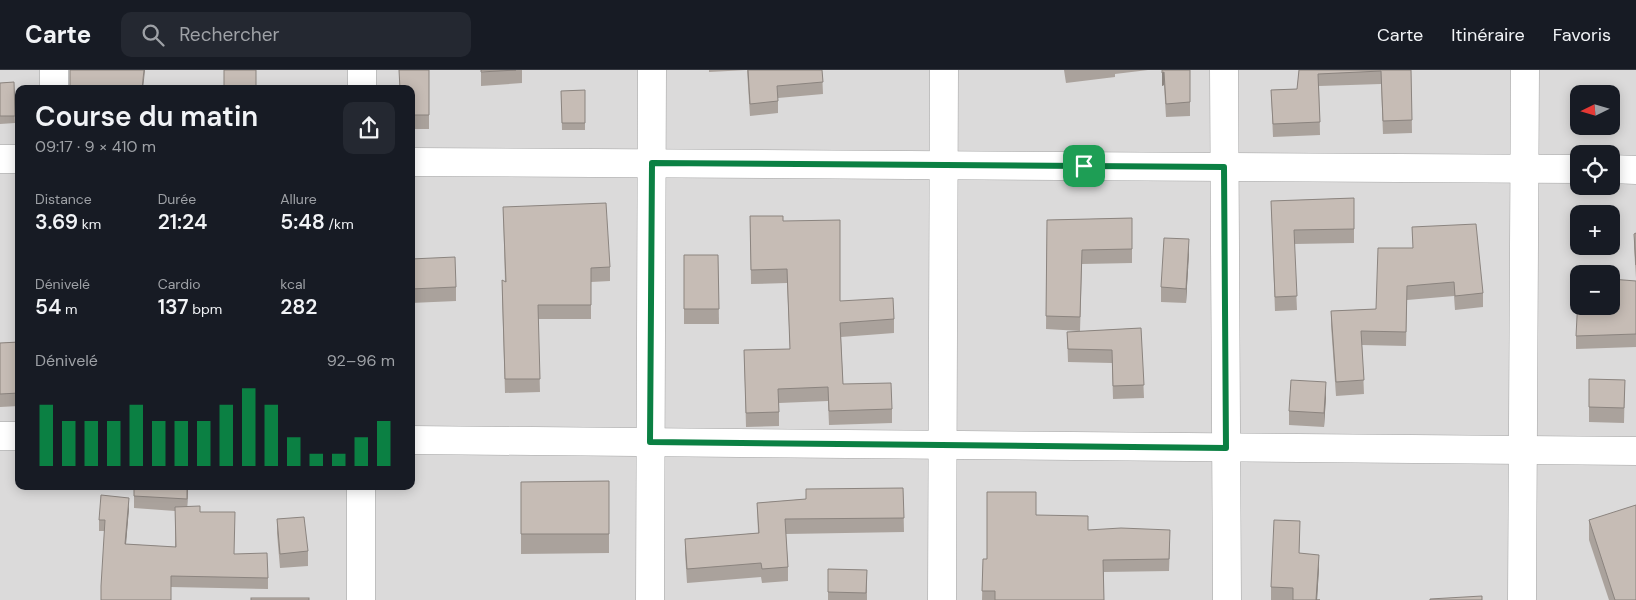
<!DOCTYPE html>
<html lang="fr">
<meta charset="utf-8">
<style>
body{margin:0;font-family:"DM Sans",sans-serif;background:#242831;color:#f1f3f6;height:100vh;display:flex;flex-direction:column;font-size:19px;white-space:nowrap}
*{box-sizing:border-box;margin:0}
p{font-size:16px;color:#9ea1a6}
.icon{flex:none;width:28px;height:28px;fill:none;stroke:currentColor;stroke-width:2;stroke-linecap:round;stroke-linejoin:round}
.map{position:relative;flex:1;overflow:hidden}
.panel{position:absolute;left:15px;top:15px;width:400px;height:405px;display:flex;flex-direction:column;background:#171b24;border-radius:10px;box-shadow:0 2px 12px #0003}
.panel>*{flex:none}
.needle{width:32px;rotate:265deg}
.controls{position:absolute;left:1570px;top:15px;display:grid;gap:10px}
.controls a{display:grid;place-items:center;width:50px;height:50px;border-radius:10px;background:#171b24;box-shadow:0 2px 12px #0003;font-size:25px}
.pin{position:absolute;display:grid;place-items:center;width:42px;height:42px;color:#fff;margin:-21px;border-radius:10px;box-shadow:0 2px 8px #0006}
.round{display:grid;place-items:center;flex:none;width:52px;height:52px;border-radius:10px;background:#242831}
.overview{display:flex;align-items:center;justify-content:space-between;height:85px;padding:0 20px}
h1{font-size:28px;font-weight:600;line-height:38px}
.stats{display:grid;grid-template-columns:repeat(3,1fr);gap:8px;height:85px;padding:5px 20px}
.stats div{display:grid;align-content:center}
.stats b{font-size:21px;font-weight:600}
.stats small{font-size:14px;font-weight:400}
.stats p{font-size:14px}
.chart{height:140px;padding:10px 20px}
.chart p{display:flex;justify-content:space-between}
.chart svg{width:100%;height:90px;margin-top:5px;stroke:#0b8043;stroke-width:6}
header{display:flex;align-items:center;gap:30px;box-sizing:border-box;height:70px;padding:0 25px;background:#171b24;border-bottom:1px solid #363941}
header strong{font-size:24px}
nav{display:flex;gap:28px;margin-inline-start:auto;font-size:18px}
.search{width:350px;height:45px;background:#242831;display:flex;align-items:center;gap:12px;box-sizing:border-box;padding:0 18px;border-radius:10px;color:#9ea1a6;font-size:19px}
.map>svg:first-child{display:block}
</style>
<header>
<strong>Carte</strong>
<div class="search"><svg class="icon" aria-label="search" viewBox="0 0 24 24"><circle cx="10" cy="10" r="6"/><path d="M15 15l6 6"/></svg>Rechercher</div>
<nav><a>Carte</a><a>Itinéraire</a><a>Favoris</a></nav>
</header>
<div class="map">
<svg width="1636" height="530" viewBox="0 0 1636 530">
<rect width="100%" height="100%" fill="#eeeae2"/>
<!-- residential -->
<path fill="#dbdada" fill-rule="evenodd" d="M 0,0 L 1636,0 L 1636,530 L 0,530 ZM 19,19 L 411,19 L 411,416 L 19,416 ZM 1579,24 L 1611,24 L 1611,56 L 1579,56 ZM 1579,84 L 1611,84 L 1611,116 L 1579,116 ZM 1579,144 L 1611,144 L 1611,176 L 1579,176 ZM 1579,204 L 1611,204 L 1611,236 L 1579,236 Z"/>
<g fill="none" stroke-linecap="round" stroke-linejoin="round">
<!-- minor casing -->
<g stroke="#a4a4a4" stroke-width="29">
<g id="minor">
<polyline points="1224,0 1227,530"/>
<polyline points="54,19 54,0"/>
<polyline points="362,19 362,0"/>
<polyline points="0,89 19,89"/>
<polyline points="411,92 1579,99"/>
<polyline points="1611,99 1636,100"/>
<polyline points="0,366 19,366"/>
<polyline points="411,370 1636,381"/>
<polyline points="361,530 361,416"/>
<polyline points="650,530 652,0"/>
<polyline points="942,530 944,0"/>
<polyline points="1522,530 1525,0"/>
</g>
</g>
<!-- minor -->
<use href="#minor" stroke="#fff" stroke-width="28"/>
</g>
<!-- wall -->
<g fill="#aaa29c">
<polygon points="429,0 429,59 411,59 411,19"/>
<polygon points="481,0 522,0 522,13 481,16"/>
<polygon points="709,0 822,0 823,24 778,28 778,43 750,46 747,0 709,2"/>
<polygon points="1064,0 1148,0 1115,4 1115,7 1066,13"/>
<polygon points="1162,0 1190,0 1190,46 1166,47 1164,15 1162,16"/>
<polygon points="1299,0 1411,0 1412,63 1383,64 1381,14 1319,16 1320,65 1273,67 1271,20 1297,19"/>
<polygon points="14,12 15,53 0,54 0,13"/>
<polygon points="585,20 585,60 562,60 561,21"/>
<polygon points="1354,128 1354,173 1294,174 1297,240 1275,241 1271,131"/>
<polygon points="503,137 610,197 610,211 591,212 591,249 538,249 540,322 505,323 502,224 502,210 505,212"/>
<polygon points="750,146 783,151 840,231 894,249 894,263 841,267 843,314 892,339 892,353 829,355 828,331 779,333 779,356 746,357 744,280 790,279 787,213 751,214"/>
<polygon points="1132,148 1132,193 1082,194 1080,261 1046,259 1047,150"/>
<polygon points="1412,157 1483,223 1483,237 1455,240 1454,226 1407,230 1406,276 1362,275 1364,324 1336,326 1331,255 1331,241 1376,239 1413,178"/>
<polygon points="1636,163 1636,208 1634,177 1634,164"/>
<polygon points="1189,183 1186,233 1161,232 1161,217"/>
<polygon points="684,185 718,185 719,254 684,254"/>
<polygon points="411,189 456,217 456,231 411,233"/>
<polygon points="1636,211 1636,277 1576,279 1576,266"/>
<polygon points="1141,258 1144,328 1113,329 1112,293 1068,292 1067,262"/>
<polygon points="19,272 19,336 0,337 0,273"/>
<polygon points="1589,309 1625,310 1624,353 1589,352"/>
<polygon points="1326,326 1324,357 1289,355 1289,341"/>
<polygon points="609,411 609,483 521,484 521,412"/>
<polygon points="134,416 188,416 187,437 200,442 234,484 268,508 268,519 171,517 104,461 99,461 99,450 129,438 126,474 175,477 175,441 134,438"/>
<polygon points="903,418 904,462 786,464 788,497 788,511 762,513 761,507 687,513 685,483 685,469 758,463 757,433 806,429"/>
<polygon points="277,449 308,481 308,496 280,498 277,463"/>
<polygon points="1589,450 1636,530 1609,530 1589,470"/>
<polygon points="1088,460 1170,472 1169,501 1104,502 1104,530 982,530 983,489 987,489"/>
<polygon points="1300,464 1299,483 1319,498 1317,530 1320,530 1271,530 1271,517"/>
<polygon points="828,499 867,500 867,530 828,530"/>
</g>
<!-- shaded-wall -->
<g fill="#8b847f">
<polygon points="144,0 145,0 143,19 142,19"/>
<polygon points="1164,2 1164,15 1162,16 1162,3"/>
<polygon points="1189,169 1189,183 1186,233 1186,219"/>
<polygon points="1326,312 1326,326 1324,357 1324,343"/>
<polygon points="187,416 188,416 187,441"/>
<polygon points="129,428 129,438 125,485 125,474"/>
<polygon points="1319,485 1319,498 1317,530 1316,530"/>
</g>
<!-- building -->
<g fill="#c6bcb5" stroke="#8b847f">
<polygon points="70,0 144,0 142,19 70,19"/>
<rect x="224" y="0" width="32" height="19"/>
<polygon points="399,0 429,0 429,45 411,45 411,19 400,19"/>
<polygon points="481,0 516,0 481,2"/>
<polygon points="748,0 822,0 823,12 777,16 778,31 750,34"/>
<polygon points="1162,0 1190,0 1190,32 1166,34 1164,2 1162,3"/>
<polygon points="1299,0 1411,0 1412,50 1383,51 1381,1 1318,4 1320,52 1273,54 1271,20 1297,19"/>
<polygon points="14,12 15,46 0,46 0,13"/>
<polygon points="585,20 585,53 562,53 561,21"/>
<polygon points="1354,128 1354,159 1294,160 1297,226 1275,227 1271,131"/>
<polygon points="606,133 610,197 591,198 591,235 538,235 540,309 505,309 502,210 506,212 503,137"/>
<polygon points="750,146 783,146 783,151 840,150 840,231 893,228 894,249 840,253 843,314 891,313 892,339 829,341 828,317 778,319 779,342 746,343 744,280 790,279 787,199 751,200"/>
<polygon points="1132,148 1132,179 1082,180 1080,247 1046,246 1047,150"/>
<polygon points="1476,154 1483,223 1455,226 1454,212 1407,216 1406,262 1361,261 1364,310 1336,312 1331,241 1376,239 1378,178 1413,178 1412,157"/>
<polygon points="1636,163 1636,195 1634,164"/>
<polygon points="1164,168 1189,169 1186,219 1161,217"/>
<polygon points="684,185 718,185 719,239 684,239"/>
<polygon points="455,187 456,217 411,219 411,189"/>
<polygon points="1579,208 1579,236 1611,236 1611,209 1636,211 1636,264 1576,266"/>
<polygon points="1141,258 1144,315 1113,316 1112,280 1068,279 1067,262"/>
<polygon points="19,272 19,323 0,324 0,273"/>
<polygon points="1589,309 1625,310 1624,338 1589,337"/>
<polygon points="1291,310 1326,312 1324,343 1289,341"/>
<polygon points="609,411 609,464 521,464 521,412"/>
<polygon points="134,416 187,416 187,429 134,426"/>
<polygon points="903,418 904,448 785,449 788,497 762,499 761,493 687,499 685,469 759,463 757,433 806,429 806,419"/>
<polygon points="987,422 1036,422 1036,445 1088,446 1088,460 1121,458 1170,460 1169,489 1103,490 1104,530 995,530 995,521 982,521 983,489 987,489"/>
<polygon points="101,425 129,428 125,474 176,477 175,437 200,436 200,442 235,442 234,484 267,483 268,508 171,506 171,530 101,530 101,516 105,450 99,450"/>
<polygon points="1636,435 1636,530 1615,530 1589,450"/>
<polygon points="304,447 308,481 280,484 277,449"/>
<polygon points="1274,450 1300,451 1299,483 1319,485 1316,530 1320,530 1293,530 1293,518 1271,517"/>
<polygon points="828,499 867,500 866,523 828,522"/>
<polygon points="1482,526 1482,530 1430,530 1430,529"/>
<rect x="251" y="528" width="58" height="2"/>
</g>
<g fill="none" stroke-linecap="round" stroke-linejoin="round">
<!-- route casing -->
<g stroke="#fff" stroke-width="10">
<polygon id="route" points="652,93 1224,97 1226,378 650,372"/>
</g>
<!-- route -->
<use href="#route" stroke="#0b8043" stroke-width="6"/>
</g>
</svg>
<div class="controls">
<a><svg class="needle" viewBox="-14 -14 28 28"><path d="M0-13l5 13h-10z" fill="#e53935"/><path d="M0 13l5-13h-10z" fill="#9ea1a6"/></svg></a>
<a><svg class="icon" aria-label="locate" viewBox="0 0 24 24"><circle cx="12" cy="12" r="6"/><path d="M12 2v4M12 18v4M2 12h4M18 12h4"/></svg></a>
<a>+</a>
<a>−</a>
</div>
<div class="pin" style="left:1084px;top:96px;background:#1e9e55"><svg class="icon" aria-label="arrive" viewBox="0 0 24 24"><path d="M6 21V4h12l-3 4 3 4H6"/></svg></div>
<section class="panel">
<div class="overview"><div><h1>Course du matin</h1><p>09:17 · 9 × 410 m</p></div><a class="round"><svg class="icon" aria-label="share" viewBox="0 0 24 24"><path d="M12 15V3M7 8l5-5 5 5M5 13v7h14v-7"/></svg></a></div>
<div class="stats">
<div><p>Distance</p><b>3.69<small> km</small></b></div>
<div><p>Durée</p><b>21:24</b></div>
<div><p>Allure</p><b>5:48<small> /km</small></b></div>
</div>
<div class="stats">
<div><p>Dénivelé</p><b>54<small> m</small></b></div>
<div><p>Cardio</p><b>137<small> bpm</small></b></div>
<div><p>kcal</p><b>282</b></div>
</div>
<div class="chart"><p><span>Dénivelé</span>92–96 m</p>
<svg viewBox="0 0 160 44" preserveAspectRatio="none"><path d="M5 44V14M15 44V22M25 44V22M35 44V22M45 44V14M55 44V22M65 44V22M75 44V22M85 44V14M95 44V6M105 44V14M115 44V30M125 44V38M135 44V38M145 44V30M155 44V22"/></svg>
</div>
</section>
</div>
